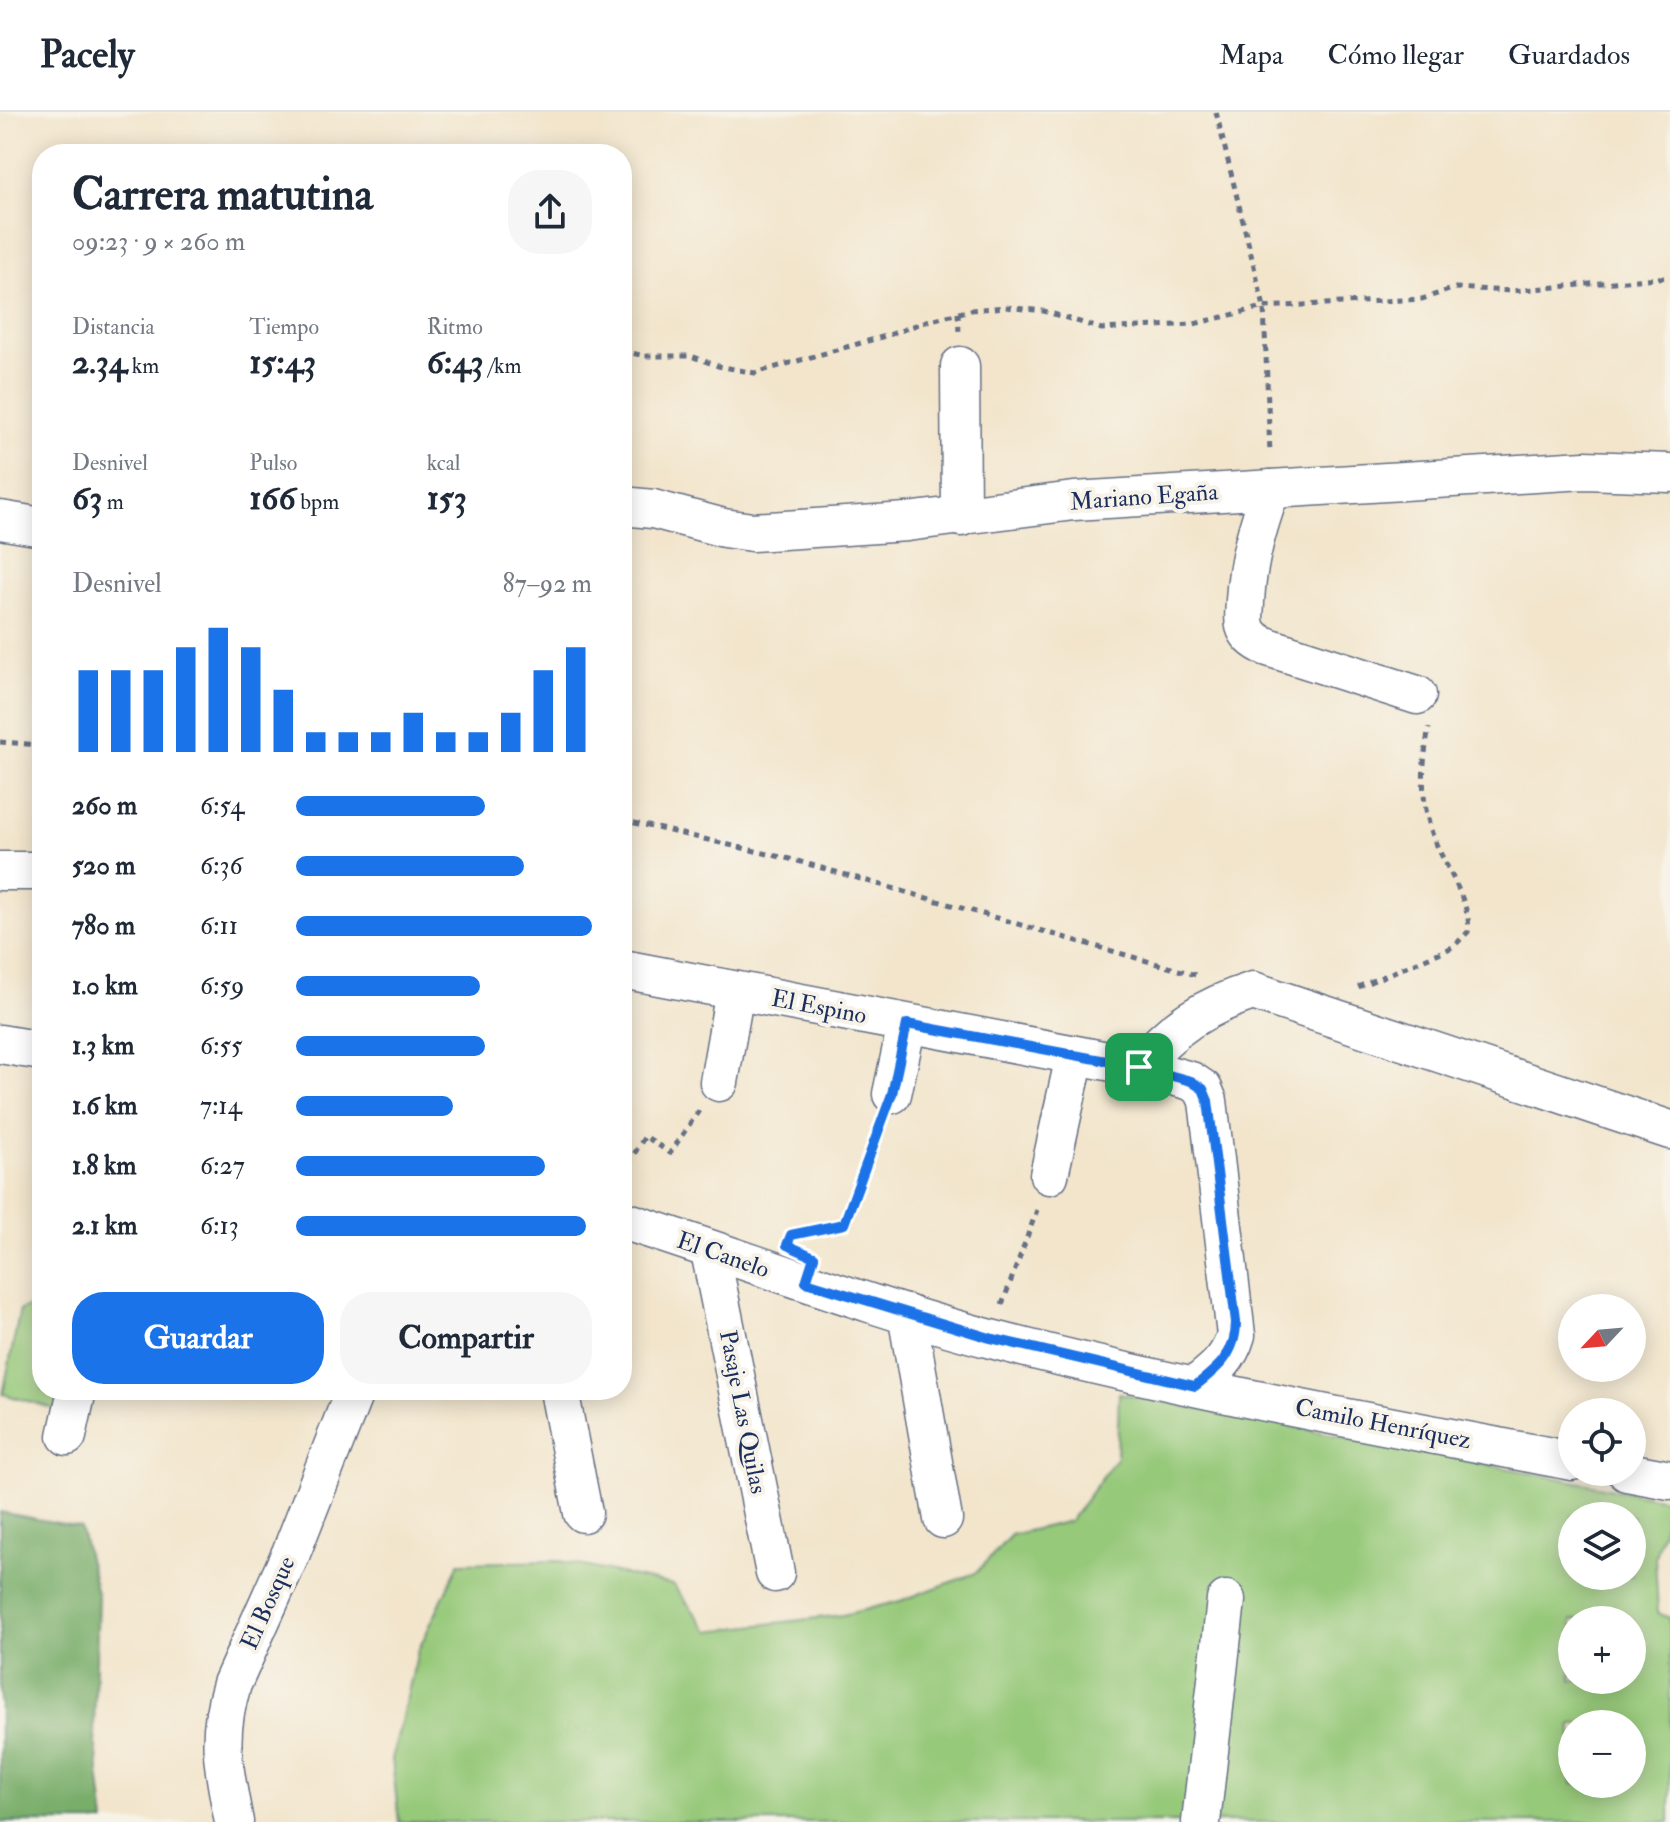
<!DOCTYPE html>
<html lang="es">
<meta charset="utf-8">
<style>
body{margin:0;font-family:"IM FELL Double Pica",serif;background:#f6f6f7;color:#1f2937;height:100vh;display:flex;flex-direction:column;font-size:30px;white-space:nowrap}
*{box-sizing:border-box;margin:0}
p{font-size:26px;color:#747a83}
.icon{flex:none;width:44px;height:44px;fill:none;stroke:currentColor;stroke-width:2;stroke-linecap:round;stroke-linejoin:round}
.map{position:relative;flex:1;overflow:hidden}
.details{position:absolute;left:32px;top:32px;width:600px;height:1256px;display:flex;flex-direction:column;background:#fff;border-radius:32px;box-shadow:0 4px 20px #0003}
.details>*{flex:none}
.needle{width:52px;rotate:244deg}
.buttons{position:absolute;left:1558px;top:1182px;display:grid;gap:16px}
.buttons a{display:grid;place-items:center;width:88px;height:88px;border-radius:50%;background:#fff;box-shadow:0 4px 20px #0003;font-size:40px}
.pin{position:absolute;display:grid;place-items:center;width:68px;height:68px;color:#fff;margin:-34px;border-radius:16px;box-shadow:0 4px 12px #0006}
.round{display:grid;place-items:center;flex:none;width:84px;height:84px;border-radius:32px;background:#f6f6f7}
.summary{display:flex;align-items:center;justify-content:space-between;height:136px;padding:0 40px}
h1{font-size:44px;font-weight:700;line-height:60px}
.stats{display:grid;grid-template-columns:repeat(3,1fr);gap:12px;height:136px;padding:8px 40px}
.stats div{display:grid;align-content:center}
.stats b{font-size:34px;font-weight:700}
.stats small{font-size:22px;font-weight:400}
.stats p{font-size:22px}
.chart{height:224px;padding:16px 40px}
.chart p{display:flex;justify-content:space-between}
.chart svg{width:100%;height:144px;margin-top:8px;stroke:#1a73e8;stroke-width:6}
.cta{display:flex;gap:16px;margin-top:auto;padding:16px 40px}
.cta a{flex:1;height:92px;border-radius:32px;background:#1a73e8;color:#fff;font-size:32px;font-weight:700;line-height:92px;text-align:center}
.cta a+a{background:#f6f6f7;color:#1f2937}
ul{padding:0 40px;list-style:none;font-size:26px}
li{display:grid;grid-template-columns:128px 96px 1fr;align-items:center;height:60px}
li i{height:20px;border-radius:10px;background:#1a73e8}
header{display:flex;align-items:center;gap:48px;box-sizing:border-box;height:112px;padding:0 40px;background:#fff;border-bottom:2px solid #e0e1e3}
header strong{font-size:38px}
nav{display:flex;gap:44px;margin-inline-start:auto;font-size:28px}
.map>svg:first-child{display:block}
</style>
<header>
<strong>Pacely</strong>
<nav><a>Mapa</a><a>Cómo llegar</a><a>Guardados</a></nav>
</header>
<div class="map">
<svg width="1670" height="1710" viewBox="0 0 1670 1710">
<rect width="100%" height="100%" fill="#f7f3e8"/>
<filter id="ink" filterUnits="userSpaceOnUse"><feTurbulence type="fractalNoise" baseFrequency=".0125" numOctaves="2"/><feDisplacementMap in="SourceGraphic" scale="16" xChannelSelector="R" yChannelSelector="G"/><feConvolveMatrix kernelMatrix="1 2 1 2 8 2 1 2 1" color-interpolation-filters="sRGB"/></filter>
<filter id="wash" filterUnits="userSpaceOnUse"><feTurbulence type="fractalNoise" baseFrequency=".006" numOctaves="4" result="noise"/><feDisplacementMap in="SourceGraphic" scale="32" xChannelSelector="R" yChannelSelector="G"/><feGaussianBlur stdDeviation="1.8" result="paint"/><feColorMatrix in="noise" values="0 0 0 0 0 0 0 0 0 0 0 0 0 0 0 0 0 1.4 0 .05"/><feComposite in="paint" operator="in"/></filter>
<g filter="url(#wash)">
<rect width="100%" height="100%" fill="#f2e5cc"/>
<!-- green -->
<g fill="#97c97a" stroke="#597c6c" stroke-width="2" fill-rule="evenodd">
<polygon points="42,1190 42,1278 63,1278 59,1298 3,1282 20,1198"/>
<path d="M 1119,1281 L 1670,1388 L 1655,1445 L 1658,1501 L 1670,1506 L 1670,1710 L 399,1710 L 392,1647 L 418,1539 L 459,1451 L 560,1449 L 673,1473 L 709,1519 L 843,1503 L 900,1489 L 976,1461 L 1011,1423 L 1070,1409 L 1117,1345 ZM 1572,1404 L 1632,1404 L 1632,1464 L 1572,1464 ZM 1572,1508 L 1632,1508 L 1632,1568 L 1572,1568 ZM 1572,1612 L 1632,1612 L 1632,1672 L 1572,1672 Z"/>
</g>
<!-- forest -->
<polygon fill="#79ad6a" stroke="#4a6e64" stroke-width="2" points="0,1400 80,1415 98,1485 94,1616 105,1710 0,1710"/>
</g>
<g filter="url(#ink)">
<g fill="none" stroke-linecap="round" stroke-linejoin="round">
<!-- minor casing -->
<g stroke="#666f84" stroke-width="41">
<g id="minor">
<polyline points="960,254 961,405"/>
<path d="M 1271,377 C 1258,414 1247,449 1245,489 C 1245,497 1243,506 1245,514 C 1248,525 1258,531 1268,535 L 1417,583"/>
<polyline points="622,394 653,397 724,416 752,420 907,410 1074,389 1585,358 1670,361"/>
<polyline points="0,408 42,415"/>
<polyline points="0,759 42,759"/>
<path d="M 622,857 L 1139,955 L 1191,969 L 1203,977 L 1208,989 L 1236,1223 C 1229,1248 1214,1259 1195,1274"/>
<polyline points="0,932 42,939"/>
<path d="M 1139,955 C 1172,915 1203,895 1253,879 L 1670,1018"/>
<polyline points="719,970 735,879"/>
<polyline points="892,982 907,912"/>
<polyline points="1049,1063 1075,944"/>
<path d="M 622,1108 C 745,1147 866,1194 991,1227 C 1182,1277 1378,1312 1572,1349"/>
<polyline points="710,1139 775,1461"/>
<polyline points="907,1202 943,1407"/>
<polyline points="559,1278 583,1401"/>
<polyline points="67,1324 77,1278"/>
<polyline points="1627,1360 1670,1368"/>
<path d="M 234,1710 C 224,1656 215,1627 232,1572 L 291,1441 L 355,1278"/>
<polyline points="1201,1710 1226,1488"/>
</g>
</g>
<!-- path -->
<g stroke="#666f84" stroke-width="5" stroke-dasharray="6 6" stroke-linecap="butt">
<polyline points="1216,0 1264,195 1270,341"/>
<polyline points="958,201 959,221"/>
<polyline points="622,239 645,244 691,244 718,254 755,261 889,223 927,209 971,198 1005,195 1044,199 1102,217 1194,212 1264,195 1422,187 1455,176 1511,179 1670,165"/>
<polyline points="0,630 42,633"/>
<polyline points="622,708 794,748 1196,863"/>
<path d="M 1358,875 L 1453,835 L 1468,820 C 1473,792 1441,749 1432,721 C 1420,685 1422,653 1429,616"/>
<polyline points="622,1062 645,1024 670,1041 700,997"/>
<polyline points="789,1128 791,1123 844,1112 879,1016"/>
<polyline points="1002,1193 1037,1098"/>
</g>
<!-- minor -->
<use href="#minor" stroke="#fff" stroke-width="38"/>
</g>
</g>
<g fill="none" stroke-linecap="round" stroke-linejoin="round" filter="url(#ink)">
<!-- route casing -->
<g stroke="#fff" stroke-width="16">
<path id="route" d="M 907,912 L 1139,955 L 1191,969 L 1203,977 L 1208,989 L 1236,1210 C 1236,1242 1218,1256 1195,1274 L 990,1226 L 806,1170 L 814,1145 L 787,1133 L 791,1123 L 844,1112 L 892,982 Z"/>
</g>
<!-- route -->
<use href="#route" stroke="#1a73e8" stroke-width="10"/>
</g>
<g text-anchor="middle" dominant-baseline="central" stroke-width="8" stroke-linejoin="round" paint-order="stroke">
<!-- street labels -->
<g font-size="24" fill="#1b2f5e" stroke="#f7f3e8">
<text transform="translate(1144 385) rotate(-4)">Mariano Egaña</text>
<text transform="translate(819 895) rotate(11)">El Espino</text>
<text transform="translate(723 1143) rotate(19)">El Canelo</text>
<text transform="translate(743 1300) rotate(79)">Pasaje Las Quilas</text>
<text transform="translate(1383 1312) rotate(11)">Camilo Henríquez</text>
<text transform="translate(268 1491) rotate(-66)">El Bosque</text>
</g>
</g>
</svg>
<div class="buttons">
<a><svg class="needle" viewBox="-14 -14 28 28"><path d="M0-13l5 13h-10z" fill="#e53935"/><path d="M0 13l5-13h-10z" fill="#747a83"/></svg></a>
<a><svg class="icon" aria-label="locate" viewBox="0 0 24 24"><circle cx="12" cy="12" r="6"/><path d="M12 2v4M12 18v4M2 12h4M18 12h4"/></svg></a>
<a><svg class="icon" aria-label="layers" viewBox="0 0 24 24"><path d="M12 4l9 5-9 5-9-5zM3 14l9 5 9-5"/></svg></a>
<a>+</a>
<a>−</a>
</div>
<div class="pin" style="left:1139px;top:955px;background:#1e9e55"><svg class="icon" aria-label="arrive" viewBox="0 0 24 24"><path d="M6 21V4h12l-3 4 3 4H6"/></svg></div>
<section class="details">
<div class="summary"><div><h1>Carrera matutina</h1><p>09:23 · 9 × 260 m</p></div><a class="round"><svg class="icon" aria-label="share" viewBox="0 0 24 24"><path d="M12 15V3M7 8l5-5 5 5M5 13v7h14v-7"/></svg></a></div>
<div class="stats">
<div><p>Distancia</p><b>2.34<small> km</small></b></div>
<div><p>Tiempo</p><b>15:43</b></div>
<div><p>Ritmo</p><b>6:43<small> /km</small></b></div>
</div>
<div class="stats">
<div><p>Desnivel</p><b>63<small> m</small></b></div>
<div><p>Pulso</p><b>166<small> bpm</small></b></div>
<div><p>kcal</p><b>153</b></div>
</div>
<div class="chart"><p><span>Desnivel</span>87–92 m</p>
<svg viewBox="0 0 160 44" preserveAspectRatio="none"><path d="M5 44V19M15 44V19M25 44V19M35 44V12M45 44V6M55 44V12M65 44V25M75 44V38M85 44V38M95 44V38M105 44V32M115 44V38M125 44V38M135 44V32M145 44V19M155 44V12"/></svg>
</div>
<ul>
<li><b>260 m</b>6:54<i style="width:64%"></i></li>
<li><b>520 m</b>6:36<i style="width:77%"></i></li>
<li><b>780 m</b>6:11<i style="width:100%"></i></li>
<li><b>1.0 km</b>6:59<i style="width:62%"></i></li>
<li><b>1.3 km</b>6:55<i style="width:64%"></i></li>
<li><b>1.6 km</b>7:14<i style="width:53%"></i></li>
<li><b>1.8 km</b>6:27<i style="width:84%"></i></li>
<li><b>2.1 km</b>6:13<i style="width:98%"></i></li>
</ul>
<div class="cta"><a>Guardar</a><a>Compartir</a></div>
</section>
</div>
